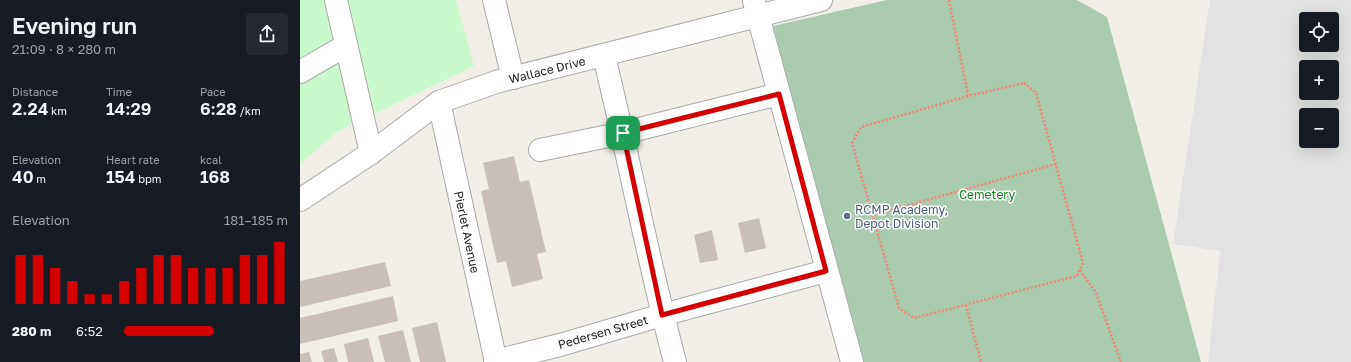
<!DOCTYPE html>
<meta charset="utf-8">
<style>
body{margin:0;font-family:"Golos Text",sans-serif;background:#242831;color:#f1f3f6;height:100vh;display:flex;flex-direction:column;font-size:15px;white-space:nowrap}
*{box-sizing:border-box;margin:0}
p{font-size:13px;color:#9ea1a6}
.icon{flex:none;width:22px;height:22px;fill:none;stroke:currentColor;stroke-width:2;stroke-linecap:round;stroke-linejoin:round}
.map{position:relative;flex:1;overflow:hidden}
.panel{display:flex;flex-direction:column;background:#171b24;width:300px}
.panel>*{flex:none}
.buttons{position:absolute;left:999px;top:12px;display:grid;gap:8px}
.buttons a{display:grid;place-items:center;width:40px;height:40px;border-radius:4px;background:#171b24;box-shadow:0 4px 16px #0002;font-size:20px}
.pin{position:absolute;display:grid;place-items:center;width:34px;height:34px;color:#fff;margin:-17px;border-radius:8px;box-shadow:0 2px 6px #0006}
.round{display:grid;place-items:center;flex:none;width:42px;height:42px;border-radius:4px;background:#242831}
.overview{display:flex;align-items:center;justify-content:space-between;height:68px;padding:0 12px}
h1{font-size:22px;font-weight:600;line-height:30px}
.figures{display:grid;grid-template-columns:repeat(3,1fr);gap:6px;height:68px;padding:4px 12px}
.figures div{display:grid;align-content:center}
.figures b{font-size:17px;font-weight:600}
.figures small{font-size:11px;font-weight:400}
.figures p{font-size:11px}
.chart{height:112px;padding:8px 12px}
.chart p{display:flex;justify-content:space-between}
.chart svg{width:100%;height:72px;margin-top:4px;stroke:#d40000;stroke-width:6}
ul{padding:0 12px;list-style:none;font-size:13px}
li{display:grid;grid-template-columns:64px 48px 1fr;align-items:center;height:30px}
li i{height:10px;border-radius:5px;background:#d40000}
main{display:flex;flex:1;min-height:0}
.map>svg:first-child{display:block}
</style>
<main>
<section class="panel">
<div class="overview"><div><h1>Evening run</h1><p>21:09 · 8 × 280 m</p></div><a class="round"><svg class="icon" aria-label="share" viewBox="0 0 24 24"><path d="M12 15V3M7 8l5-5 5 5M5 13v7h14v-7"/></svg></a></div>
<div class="figures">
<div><p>Distance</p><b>2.24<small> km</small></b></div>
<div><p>Time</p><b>14:29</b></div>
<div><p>Pace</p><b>6:28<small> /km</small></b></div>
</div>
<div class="figures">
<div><p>Elevation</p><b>40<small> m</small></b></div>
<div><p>Heart rate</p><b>154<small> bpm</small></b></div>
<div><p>kcal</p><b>168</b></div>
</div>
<div class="chart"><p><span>Elevation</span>181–185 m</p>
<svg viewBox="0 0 160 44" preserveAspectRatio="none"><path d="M5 44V14M15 44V14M25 44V22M35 44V30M45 44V38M55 44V38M65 44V30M75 44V22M85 44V14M95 44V14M105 44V22M115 44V22M125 44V22M135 44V14M145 44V14M155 44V6"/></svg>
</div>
<ul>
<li><b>280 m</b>6:52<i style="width:55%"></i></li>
</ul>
</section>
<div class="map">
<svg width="1051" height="362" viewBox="0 0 1051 362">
<rect width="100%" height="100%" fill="#f2efe9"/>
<!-- cemetery -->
<polygon fill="#aacbaf" points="587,0 777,0 807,17 901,362 564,362 473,26"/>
<!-- park -->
<polygon fill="#c8facc" points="0,0 156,0 174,66 38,131 0,164"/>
<!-- parking -->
<path fill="#e2e2e2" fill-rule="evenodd" d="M 910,0 L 1051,0 L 1051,362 L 908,362 L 920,251 L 873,244 ZM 1006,19 L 1032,19 L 1032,45 L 1006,45 ZM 1006,67 L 1032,67 L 1032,93 L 1006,93 ZM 1006,115 L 1032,115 L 1032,141 L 1006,141 Z"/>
<!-- building -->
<g fill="#c7bfb8">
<polygon points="214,156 220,182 229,180 246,252 237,254 243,279 212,287 206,261 197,263 181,191 189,189 183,163"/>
<polygon points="459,218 466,248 445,253 438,223"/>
<polygon points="412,230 418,260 400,263 394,235"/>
<polygon points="85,262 91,286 0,307 0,281"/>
<polygon points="93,296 98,321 0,344 0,318"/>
<polygon points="137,322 146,362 120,362 112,328"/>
<polygon points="103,330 111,362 85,362 78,336"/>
<polygon points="68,338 74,362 48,362 44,344"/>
<polygon points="34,348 38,362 24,362 21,351"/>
<polygon points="9,352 12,362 0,362 0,354"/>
</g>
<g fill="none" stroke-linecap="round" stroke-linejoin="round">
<!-- minor casing -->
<g stroke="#a9a9a9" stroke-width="24">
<g id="minor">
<polyline points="36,0 71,153"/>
<polyline points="194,0 213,78"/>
<polyline points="454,1 552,362"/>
<path d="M 304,56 C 329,158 348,261 375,362"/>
<polyline points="0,72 45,46"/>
<polyline points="139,102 196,362"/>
<polyline points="240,150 323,133 479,94"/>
<polyline points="0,200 71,153 139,102 196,82 521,0"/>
<polyline points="195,361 260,345 362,315 526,271"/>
</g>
</g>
<!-- path -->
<g stroke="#fa8072" stroke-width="2.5" stroke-dasharray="2 2" stroke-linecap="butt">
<polyline points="649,0 668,95"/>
<polygon points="724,83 736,93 783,263 777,276 614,318 599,308 552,143 561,127 668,96"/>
<polyline points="573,215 756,164"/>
<polyline points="780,270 796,293 821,362"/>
<polyline points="666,305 681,362"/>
</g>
<!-- minor -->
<use href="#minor" stroke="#fff" stroke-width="22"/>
</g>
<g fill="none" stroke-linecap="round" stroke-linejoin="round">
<!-- route casing -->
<g stroke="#fff" stroke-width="8">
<polygon id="route" points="479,94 526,271 362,315 323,133"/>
</g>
<!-- route -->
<use href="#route" stroke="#d40000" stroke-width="5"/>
</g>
<!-- markers -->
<circle fill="#5c6f8a" stroke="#fff" stroke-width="1.5" cx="547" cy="216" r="4"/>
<g text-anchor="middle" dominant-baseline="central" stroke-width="3" stroke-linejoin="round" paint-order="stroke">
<!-- street labels -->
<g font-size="12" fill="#222" stroke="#fff">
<text transform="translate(247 70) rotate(-14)">Wallace Drive</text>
<text transform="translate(167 232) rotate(78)">Pierlet Avenue</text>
<text transform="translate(303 332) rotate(-16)">Pedersen Street</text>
</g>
<!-- park labels -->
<g font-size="12" fill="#0c8416" stroke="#fff">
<text x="687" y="194">Cemetery</text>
</g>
<!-- service labels -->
<g font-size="12" fill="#4e5e75" stroke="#fff" text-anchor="start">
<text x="555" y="209">RCMP Academy,<tspan x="555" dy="14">Depot Division</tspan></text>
</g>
</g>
</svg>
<div class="buttons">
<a><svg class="icon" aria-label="locate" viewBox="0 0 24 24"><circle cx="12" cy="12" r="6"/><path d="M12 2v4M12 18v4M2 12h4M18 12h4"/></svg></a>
<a>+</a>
<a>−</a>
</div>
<div class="pin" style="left:323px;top:133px;background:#1e9e55"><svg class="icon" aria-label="arrive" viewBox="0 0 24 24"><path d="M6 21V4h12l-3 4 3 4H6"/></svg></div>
</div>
</main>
